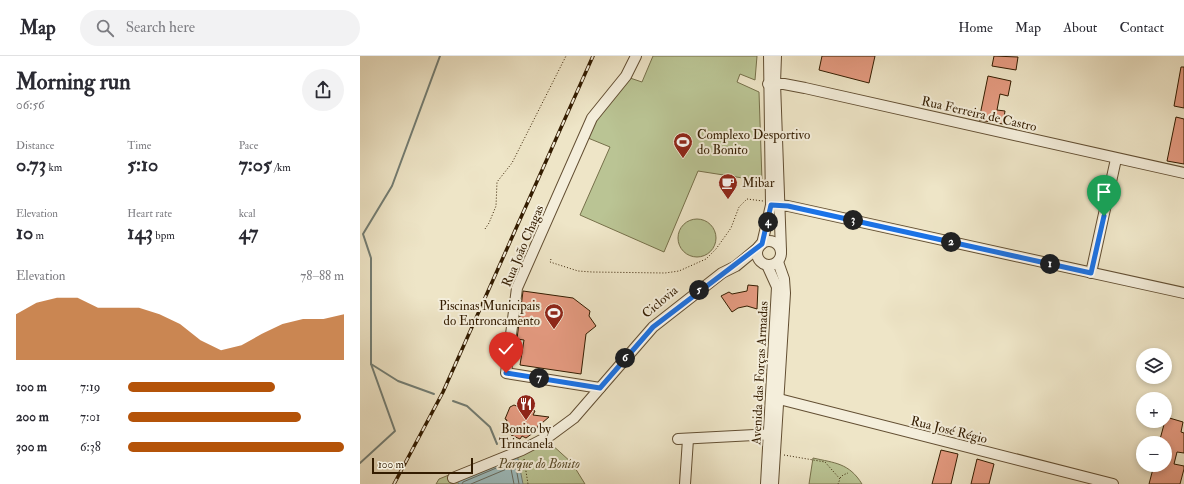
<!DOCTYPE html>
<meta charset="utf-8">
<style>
body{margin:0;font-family:"IM FELL Double Pica",serif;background:#f2f2f3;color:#2b2b33;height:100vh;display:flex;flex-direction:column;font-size:15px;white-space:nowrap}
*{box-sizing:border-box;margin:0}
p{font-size:13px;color:#7c7c81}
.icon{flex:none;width:22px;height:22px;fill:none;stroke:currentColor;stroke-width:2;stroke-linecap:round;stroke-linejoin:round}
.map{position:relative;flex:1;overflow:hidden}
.side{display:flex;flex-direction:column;background:#fff;width:360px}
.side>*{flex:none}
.fabs{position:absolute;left:776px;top:292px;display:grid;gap:8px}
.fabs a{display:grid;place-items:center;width:36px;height:36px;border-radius:50%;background:#fff;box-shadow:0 2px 6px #0003;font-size:20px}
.scale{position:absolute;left:12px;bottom:10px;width:101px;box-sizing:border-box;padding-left:4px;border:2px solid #331c00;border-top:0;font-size:11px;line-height:14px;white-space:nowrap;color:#331c00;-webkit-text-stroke:3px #f4eedb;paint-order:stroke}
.pin{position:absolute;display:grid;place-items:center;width:34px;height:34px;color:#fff;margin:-41px -17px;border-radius:50% 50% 50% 0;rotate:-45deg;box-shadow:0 0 4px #0007}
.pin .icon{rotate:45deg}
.km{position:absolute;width:20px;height:20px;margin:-10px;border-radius:50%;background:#222;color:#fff;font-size:11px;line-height:20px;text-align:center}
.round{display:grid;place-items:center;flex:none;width:42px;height:42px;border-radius:21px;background:#f2f2f3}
.headline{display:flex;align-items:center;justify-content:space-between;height:68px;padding:0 16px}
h1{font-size:22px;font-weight:800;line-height:30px}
.stats{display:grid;grid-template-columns:repeat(3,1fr);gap:6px;height:68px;padding:4px 16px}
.stats div{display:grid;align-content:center}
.stats b{font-size:20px;font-weight:800}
.stats small{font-size:11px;font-weight:400}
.stats p{font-size:11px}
.chart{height:112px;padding:8px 16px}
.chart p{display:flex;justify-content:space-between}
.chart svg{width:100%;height:72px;margin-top:4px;fill:#b45309;opacity:.7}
ul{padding:0 16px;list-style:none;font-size:13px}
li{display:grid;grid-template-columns:64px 48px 1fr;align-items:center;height:30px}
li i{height:10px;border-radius:5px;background:#b45309}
header{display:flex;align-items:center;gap:24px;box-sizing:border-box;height:56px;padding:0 20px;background:#fff;border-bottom:1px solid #e1e1e2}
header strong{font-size:19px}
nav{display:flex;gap:22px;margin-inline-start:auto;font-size:14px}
.search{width:280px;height:36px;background:#f2f2f3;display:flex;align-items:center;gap:10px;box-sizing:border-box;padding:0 14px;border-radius:22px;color:#7c7c81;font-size:15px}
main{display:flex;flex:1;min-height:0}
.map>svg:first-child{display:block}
</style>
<header>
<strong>Map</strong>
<div class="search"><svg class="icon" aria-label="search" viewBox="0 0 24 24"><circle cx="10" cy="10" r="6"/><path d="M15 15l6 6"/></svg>Search here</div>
<nav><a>Home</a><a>Map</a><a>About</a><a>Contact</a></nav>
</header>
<main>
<section class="side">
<div class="headline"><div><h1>Morning run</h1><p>06:56</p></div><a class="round"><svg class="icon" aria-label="share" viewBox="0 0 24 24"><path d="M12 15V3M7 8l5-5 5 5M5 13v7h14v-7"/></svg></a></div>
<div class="stats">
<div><p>Distance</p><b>0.73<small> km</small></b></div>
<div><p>Time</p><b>5:10</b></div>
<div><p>Pace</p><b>7:05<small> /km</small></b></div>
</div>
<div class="stats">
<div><p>Elevation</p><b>10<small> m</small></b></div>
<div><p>Heart rate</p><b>143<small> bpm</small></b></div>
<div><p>kcal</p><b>47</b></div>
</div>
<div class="chart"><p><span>Elevation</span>78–88 m</p>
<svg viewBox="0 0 160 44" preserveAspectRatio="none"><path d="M0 44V16L10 9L20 6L30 6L40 12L50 12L60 12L70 16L80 22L90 32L100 38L110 35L120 28L130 22L140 19L150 19L160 16V44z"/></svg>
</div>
<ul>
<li><b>100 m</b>7:19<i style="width:68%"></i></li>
<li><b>200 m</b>7:01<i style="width:80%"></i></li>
<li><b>300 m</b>6:38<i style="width:100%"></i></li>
</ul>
</section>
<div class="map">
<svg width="824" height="428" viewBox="0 0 824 428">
<rect width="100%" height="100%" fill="#eee5c7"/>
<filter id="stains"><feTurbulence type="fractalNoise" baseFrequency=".005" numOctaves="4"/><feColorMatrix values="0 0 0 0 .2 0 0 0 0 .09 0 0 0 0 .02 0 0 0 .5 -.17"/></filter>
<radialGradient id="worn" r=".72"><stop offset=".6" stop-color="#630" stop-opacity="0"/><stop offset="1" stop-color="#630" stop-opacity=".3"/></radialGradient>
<!-- green -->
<g fill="#bac494" stroke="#76704a">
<polygon points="293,0 397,0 395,24 380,18 377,26 399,36 402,125 338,115 304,196 220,159 250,91 228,82 237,58 267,21 282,26"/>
<circle cx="337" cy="182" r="19"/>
<polygon points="168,387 190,387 212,407 225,428 76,428 79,423"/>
<path d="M 453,402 C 475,407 489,407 502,428 L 449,428 Z"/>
</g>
<!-- water -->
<polygon fill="#9dbdbf" stroke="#737d73" points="157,398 163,428 99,428 96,424"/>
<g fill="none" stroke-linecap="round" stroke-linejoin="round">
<!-- shore -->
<g stroke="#686c60" stroke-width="1">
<polyline points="102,428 103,426 153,405 155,406 159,428"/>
<polyline points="111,428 149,412 151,413 154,428"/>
</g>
<!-- stream -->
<g stroke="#737d73" stroke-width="2">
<polyline points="11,308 38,325 74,338"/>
<polyline points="93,345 107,350 130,371 137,388"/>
<polyline points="0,407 35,375 11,308 11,202 3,178 32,130 80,0"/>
</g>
</g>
<!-- building -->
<g fill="#e49a80" stroke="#331c00">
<polygon points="462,0 515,0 509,27 459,14"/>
<polygon points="634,0 658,1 656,14 632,10"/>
<polygon points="821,11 824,11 824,52 814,50"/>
<polygon points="628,20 651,25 648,40 640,38 637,54 645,55 643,68 619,64"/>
<polygon points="816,61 824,63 824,108 807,105"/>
<polygon points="388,229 398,230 397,253 387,250 378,252 372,256 361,240 369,236 372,238 387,235"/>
<polygon points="163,235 213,242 230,255 229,260 236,270 226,278 221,318 160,309 164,284 157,283"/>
<polygon points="154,349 164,353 165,350 175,355 173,359 189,361 182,367 180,366 174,378 173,377 166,382 162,380 160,383 151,379 153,375 144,372 147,364 145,363 150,351"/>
<polygon points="806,361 823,366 821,376 824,377 824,397 817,396 814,408 824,410 824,413 820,428 789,428 794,409 805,409 805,387 799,387"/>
<polygon points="581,394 598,398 591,428 572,428"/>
<polygon points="617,403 634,408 629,428 611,428"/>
</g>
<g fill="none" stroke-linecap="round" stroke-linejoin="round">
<!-- minor casing -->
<g stroke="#624e32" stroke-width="12">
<g id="minor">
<polyline points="416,0 415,27 421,195"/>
<polyline points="408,28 424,28 445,32 824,117"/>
<polyline points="411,149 428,150 824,237"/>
<circle cx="409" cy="197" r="12"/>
<polyline points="402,188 411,149 409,0"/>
<polyline points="731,217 756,103"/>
<polyline points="240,332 146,317 157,232 232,62 266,20 276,0"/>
<polyline points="419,343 753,428"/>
<polyline points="318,383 415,378"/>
<polyline points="93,422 162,394 191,379 214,362 293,271 362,217 376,210 399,191"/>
<polyline points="325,428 328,383"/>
<polyline points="406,428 417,231 407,209"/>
<polyline points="413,428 425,237 424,223 418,206"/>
</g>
</g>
<!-- path -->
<g stroke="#331c00" stroke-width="1" stroke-dasharray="1 2" stroke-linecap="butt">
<polyline points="125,173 129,167 136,150 137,126 152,107 206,0"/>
<polyline points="191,203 190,206 218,215 232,216 305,217 319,215 346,203 356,193 371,172 379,151 387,143 403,145"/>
<polyline points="424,399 465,406 480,423 478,428"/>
<polyline points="164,403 168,428"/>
<polyline points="480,422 483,419 488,417"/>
</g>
<!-- minor -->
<use href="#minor" stroke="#f4eedb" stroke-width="10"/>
<!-- rail casing -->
<g stroke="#331c00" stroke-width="3.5">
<polyline id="rail" points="34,428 83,336 233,0"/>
</g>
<!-- rail -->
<use href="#rail" stroke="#f4eedb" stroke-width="2" stroke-dasharray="6" stroke-linecap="butt"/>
</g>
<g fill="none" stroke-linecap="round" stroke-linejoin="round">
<!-- route casing -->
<g stroke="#fff" stroke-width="8">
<polyline id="route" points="146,317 240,332 293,271 402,188 411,149 428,150 731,217 744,160"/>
</g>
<!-- route -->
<use href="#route" stroke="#1a73e8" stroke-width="5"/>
</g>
<!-- icons -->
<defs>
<g id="stadium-pin" transform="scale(1)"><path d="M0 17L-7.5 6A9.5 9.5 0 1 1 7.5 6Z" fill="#8f2418" stroke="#f4eedb"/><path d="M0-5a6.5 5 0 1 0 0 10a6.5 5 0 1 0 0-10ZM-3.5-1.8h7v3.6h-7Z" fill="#fff"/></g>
<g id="cafe-pin" transform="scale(1)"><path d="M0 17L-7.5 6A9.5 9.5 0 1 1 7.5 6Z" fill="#8f2418" stroke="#f4eedb"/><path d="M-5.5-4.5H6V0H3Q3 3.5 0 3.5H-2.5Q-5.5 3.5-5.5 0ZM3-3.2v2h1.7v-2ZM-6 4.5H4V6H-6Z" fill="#fff"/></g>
<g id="restaurant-pin" transform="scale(1)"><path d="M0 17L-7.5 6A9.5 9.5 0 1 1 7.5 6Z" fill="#8f2418" stroke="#f4eedb"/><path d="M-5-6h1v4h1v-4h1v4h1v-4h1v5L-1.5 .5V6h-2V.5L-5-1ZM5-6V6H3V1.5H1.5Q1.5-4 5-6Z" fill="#fff"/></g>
</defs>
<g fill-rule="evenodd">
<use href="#stadium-pin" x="323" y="86"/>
<use href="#cafe-pin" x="368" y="127"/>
<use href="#stadium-pin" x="194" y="257"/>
<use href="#restaurant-pin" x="166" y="348"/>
</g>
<g text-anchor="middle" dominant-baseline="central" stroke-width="4" stroke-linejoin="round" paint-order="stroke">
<!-- street labels -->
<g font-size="13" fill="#331c00" stroke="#f4eedb">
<text transform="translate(619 58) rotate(13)">Rua Ferreira de Castro</text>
<text transform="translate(163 190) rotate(-67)">Rua João Chagas</text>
<text transform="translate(300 246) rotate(-40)">Ciclovia</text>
<text transform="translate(400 317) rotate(-87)">Avenida das Forças Armadas</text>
<text transform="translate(589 374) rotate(14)">Rua José Régio</text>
</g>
<!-- poi labels -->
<g font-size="13" fill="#331c00" stroke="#f4eedb" text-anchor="start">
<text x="337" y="79">Complexo Desportivo<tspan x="337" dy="15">do Bonito</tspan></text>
<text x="382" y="127">Mibar</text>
<text x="180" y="250" text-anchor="end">Piscinas Municipais<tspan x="180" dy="15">do Entroncamento</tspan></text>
<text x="166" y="373" text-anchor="middle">Bonito by<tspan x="166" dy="15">Trincanela</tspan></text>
</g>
<!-- park labels -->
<g font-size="13" font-style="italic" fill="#5c4e2c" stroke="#f4eedb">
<text x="179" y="408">Parque do Bonito</text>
</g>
</g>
<rect width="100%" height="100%" filter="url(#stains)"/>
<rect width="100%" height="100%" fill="url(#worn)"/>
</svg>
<div class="fabs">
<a><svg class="icon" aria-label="layers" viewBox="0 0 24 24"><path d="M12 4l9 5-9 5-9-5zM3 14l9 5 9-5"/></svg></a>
<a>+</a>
<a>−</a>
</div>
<div class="scale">100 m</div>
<div class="pin" style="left:744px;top:160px;background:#1e9e55"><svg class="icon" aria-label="arrive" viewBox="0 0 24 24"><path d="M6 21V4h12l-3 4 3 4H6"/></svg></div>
<div class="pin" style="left:146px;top:317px;background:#d93025"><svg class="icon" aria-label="check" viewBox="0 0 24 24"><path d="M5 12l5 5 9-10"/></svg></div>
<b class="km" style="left:690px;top:208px">1</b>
<b class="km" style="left:591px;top:186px">2</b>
<b class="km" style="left:493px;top:164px">3</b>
<b class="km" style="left:408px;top:166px">4</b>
<b class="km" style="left:339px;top:234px">5</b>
<b class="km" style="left:265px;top:302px">6</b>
<b class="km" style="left:179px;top:322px">7</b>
</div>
</main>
